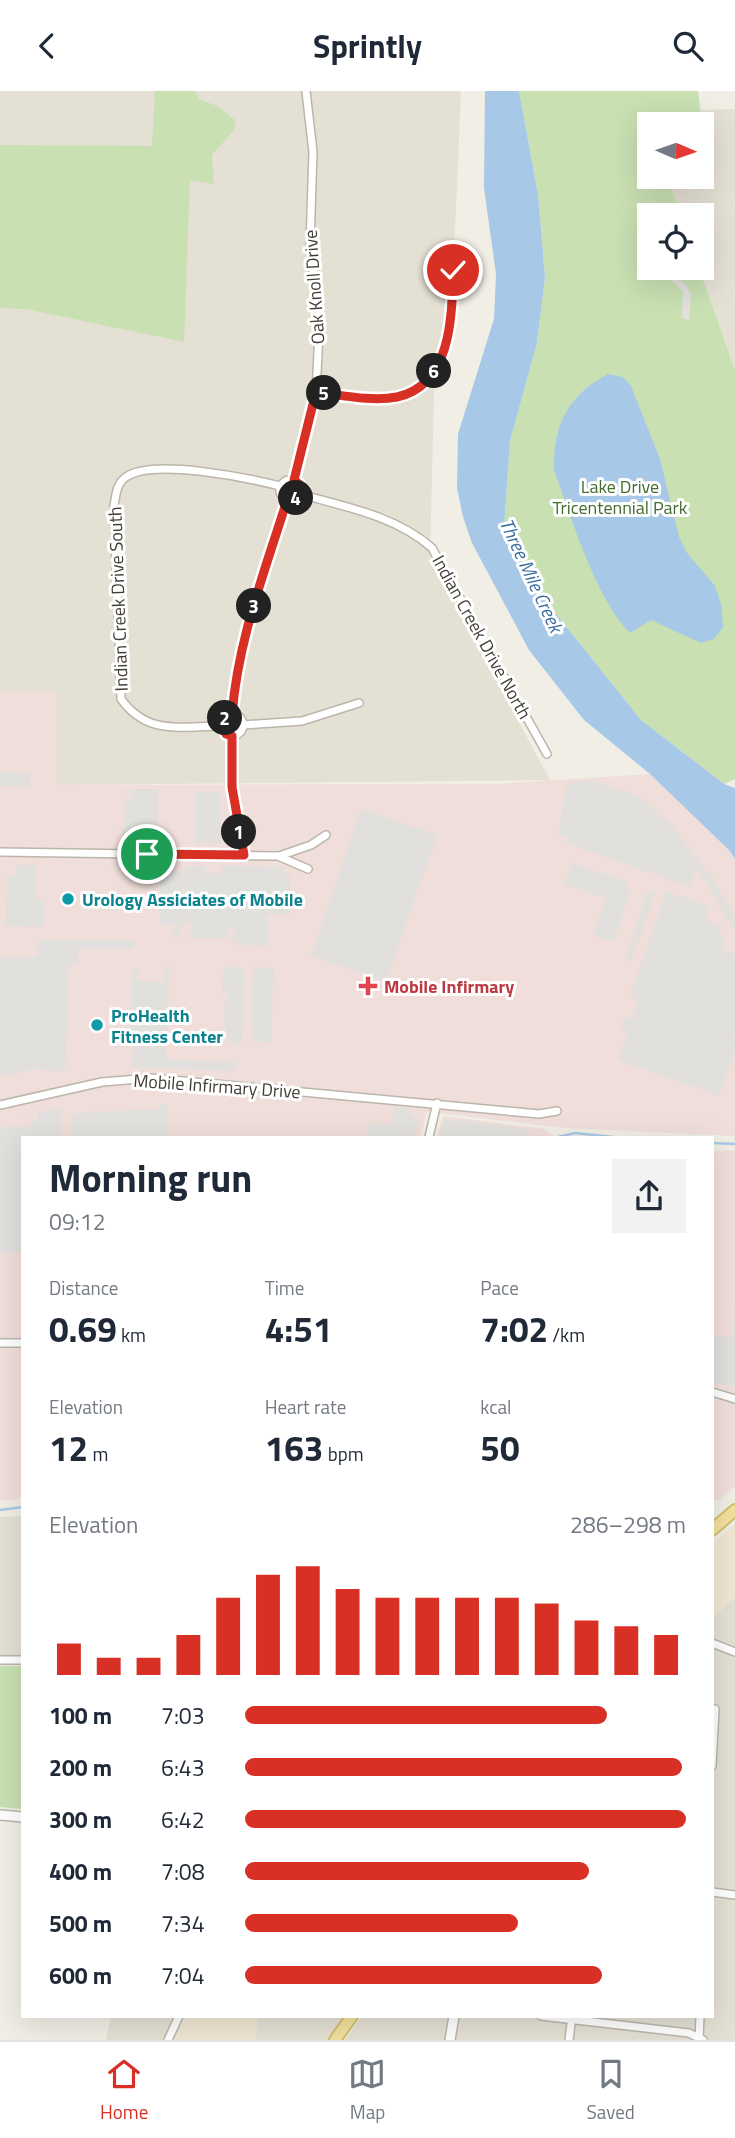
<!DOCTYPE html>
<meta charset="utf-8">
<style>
body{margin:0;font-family:"Titillium Web",sans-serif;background:#f2f2f3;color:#1f2937;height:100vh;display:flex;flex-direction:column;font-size:26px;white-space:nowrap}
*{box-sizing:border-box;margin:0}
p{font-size:23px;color:#747a83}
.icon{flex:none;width:38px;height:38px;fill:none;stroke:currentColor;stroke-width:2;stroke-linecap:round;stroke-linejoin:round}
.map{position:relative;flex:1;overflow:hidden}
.drawer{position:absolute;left:21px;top:1045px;width:693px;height:882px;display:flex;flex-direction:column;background:#fff;border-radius:0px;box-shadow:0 7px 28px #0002}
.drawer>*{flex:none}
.needle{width:46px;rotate:92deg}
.buttons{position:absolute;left:637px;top:21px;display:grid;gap:14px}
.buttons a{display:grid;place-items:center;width:77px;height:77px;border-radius:0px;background:#fff;box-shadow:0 7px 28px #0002;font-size:35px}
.pin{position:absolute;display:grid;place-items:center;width:60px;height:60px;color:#fff;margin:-30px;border:4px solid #fff;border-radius:50%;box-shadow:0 2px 7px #0007}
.km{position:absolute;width:35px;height:35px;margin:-18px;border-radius:50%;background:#222;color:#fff;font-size:19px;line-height:35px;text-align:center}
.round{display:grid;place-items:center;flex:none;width:74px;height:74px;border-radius:0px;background:#f2f2f3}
.headline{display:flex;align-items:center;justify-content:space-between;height:119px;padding:0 28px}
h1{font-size:38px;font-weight:700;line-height:52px}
.metrics{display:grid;grid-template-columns:repeat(3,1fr);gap:10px;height:119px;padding:7px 28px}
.metrics div{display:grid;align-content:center}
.metrics b{font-size:35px;font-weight:700}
.metrics small{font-size:19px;font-weight:400}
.metrics p{font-size:19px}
.chart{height:196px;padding:14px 28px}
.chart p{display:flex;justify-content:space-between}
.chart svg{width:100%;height:126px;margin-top:7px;stroke:#d93025;stroke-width:6}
ul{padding:0 28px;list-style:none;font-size:23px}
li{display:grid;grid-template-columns:112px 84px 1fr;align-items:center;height:52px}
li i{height:18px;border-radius:9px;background:#d93025}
header{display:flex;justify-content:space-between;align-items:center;height:91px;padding:0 28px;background:#fff;font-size:32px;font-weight:700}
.tab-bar{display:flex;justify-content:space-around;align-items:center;height:98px;border-top:2px solid #e0e1e3;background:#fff;font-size:19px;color:#747a83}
.tab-bar a{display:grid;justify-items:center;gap:4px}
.tab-bar .active{color:#d93025}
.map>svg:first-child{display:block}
</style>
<header><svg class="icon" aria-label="back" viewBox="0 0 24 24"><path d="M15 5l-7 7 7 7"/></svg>Sprintly<svg class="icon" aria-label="search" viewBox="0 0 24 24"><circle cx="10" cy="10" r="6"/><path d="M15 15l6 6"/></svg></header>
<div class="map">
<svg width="735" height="1949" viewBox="0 0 735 1949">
<rect width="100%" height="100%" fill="#f0eee5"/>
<!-- residential -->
<g fill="#e4e0d4">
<polygon points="0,0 461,0 455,140 434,303 430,466 550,689 56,694 56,601 0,599"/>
<polygon points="735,18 735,279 699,177 702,177 702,124 680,124 667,86 702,86 702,33 649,33 649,36 648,33 700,19"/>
<polygon points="23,1425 23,1567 0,1568 0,1426"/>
<polygon points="735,1506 735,1949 345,1949 362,1925 712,1925 712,1528"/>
<polygon points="111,1925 184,1925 173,1949 106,1949"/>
<polygon points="259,1925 347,1925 330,1949 255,1949"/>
</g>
<!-- commercial -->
<g fill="#f0e6d2">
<polygon points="735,1433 735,1506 712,1528 712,1453"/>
<polygon points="184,1925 259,1925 255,1949 173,1949"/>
</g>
<!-- medical -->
<g fill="#f0deda">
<polygon points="0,599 56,601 56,694 497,693 650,683 731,760 735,768 735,1045 565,1037 427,1021 420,1046 23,1046 23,1405 12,1410 0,1409"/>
<polygon points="443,1025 544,1038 555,1046 437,1046"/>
<polygon points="735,1059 735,1395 719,1409 712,1408 712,1060"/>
</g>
<!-- green -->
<g fill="#c8e0b2">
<polygon points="155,0 195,0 199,8 217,15 236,30 234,39 212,64 214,93 190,89 184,251 26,218 0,217 0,54 152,55"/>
<polygon points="519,0 698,0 701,23 648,33 649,86 667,86 680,124 649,124 649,177 699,177 735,279 735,688 724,693 641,629 533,494 504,437 510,350 537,252 545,186 538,103"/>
<polygon points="0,1575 23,1575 23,1718 0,1716"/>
</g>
<!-- parking -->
<g fill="#e2e0dd">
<polygon points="660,177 671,177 686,194 691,203 689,229 682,227 683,201"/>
<polygon points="0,681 30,682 30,696 0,695"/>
<polygon points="591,689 641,706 671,734 713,787 735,826 735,840 697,776 690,796 564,751 566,745 558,744 566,696 574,690"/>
<polygon points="132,698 158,698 158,747 151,751 124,751 125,710 132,705"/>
<polygon points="196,701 220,701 221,752 196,753"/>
<polygon points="361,718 437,744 386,891 311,865"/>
<polygon points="572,772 628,791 626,797 631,799 614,851 593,844 606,807 564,793"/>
<polygon points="16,774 35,774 36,808 43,809 43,836 6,835 7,784 16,784"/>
<polygon points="185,775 205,775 206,782 221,782 221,775 284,776 284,783 290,783 290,823 267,824 267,855 240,854 232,850 235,837 229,837 229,847 191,847 191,831 184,831"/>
<polygon points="160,779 183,779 183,833 177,849 171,847 176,834 160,834"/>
<polygon points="648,799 655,802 631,871 625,868"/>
<polygon points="666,800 710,815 705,829 722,835 720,842 726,844 722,858 735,863 735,942 732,941 735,943 735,959 719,1005 618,969 628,940 620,937 624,926 631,928 638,909 630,906"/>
<polygon points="38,848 133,849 133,858 78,858 78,874 69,875 65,981 34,978 0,986 0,866 37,866"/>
<polygon points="165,874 169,874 166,968 237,971 236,980 132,976 133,954 129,954 132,878 138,878 138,890 164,891"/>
<polygon points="230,874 245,879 242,953 228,952 228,944 224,937 225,910 229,903 225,900 222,902 223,878"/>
<polygon points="253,876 274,877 271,951 251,950"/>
<polygon points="160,1013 168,1013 168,1046 71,1046 71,1022 159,1018"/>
<polygon points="394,1015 411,1017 411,1026 419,1028 414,1046 365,1046 370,1031 385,1034 392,1032"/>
<polygon points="61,1016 61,1046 23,1046 23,1162 1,1162 0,1164 0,1036 32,1036 32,1029 38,1029 38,1021"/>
<polygon points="445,1028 528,1038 527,1046 445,1046 440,1045"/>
<polygon points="735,1218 735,1295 712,1292 712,1245 732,1246"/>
</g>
<!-- water -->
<g fill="#a8c8e7">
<polygon points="485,0 519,0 538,103 545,186 537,252 510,350 504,437 533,494 641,629 724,693 735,697 735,768 730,760 650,683 584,629 529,559 472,452 463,426 457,397 458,343 494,228 496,183 484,97"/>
<path d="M 608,283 L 623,286 L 631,295 L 660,368 L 679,446 L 687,462 L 715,495 L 721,513 L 723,536 L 714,548 L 701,552 L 651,529 L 630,542 C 596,508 571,426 554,379 C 553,334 568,304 608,283 Z"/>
</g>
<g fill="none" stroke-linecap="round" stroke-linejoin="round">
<!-- stream -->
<g stroke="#a8c8e7" stroke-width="2.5">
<polyline points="558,1046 575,1042 613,1046"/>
<polyline points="712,1052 735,1053"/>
<polyline points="0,1419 23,1416"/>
</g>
<!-- minor casing -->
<g stroke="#bbb6a9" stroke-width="10">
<g id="minor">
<path d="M 316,301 C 341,304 372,311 397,306 C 452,294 452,224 453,179"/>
<circle cx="290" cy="399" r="10"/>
<polyline points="294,389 316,301 318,262 319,223 310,154 313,61 306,0"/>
<path d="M 300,403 C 346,416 396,425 432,457 L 547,663"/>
<circle cx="232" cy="634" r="11"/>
<path d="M 232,624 C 238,548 264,481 287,409"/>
<polyline points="243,634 302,630 359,612"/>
<path d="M 222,635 C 180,635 148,645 121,608 L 114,415 C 116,404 116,393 126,386 C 153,367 248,387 280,395"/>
<polyline points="232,645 232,696 244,764"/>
<polyline points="0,761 278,765 308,778"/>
<polyline points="279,765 311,754 326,744"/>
<polyline points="0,1014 102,991 151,987 539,1023 557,1020"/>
<polyline points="429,1046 437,1012"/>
<polyline points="0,1252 23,1252"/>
<polyline points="712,1301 735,1308"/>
<polyline points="712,1552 735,1561"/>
<polyline points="0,1569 23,1569"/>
<polyline points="712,1675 715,1618"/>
<polyline points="712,1801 735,1804"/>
<polyline points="541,1925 689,1942 703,1949"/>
<polyline points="699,1948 700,1925"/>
<polyline points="168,1949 179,1925"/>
<polyline points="569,1949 572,1925"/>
</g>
</g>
<!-- tertiary casing -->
<g stroke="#bbb6a9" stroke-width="12">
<g id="tertiary">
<polyline points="0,1724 23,1726"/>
<polyline points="450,1949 454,1925"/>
</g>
</g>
<!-- primary casing -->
<g stroke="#d4be6f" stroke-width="14">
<g id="primary">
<polyline points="712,1439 735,1419"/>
<polyline points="335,1949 352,1925"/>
</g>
</g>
<!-- minor -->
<use href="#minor" stroke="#fff" stroke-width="7"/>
<!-- tertiary -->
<use href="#tertiary" stroke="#fff" stroke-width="9"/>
<!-- primary -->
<use href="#primary" stroke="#f2e09d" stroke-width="10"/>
</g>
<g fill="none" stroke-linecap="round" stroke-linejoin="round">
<!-- route casing -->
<g stroke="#fff" stroke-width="14">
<path id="route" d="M 147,763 L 244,764 L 232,696 L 232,645 L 226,643 L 222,635 L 226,626 L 232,624 C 238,548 265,480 287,409 L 293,409 L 300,403 L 299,393 L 294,389 L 316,301 C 341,304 372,311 397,306 C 452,294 452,224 453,179"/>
</g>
<!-- route -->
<use href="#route" stroke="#d93025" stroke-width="9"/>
</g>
<!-- markers -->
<g fill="#0f9aa8" stroke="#fff" stroke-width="2.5">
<circle cx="68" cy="808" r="7"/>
<circle cx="97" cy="934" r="7"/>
</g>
<path fill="#e0444e" stroke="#fff" stroke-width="2.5" d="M364.5 884.5h7v7h7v7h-7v7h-7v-7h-7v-7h7z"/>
<g text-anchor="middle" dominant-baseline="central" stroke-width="6" stroke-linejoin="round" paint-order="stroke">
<!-- street labels -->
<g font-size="18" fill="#423e36" stroke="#fff">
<text transform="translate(314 196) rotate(-94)">Oak Knoll Drive</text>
<text transform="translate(118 508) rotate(-92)">Indian Creek Drive South</text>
<text transform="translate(482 546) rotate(61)">Indian Creek Drive North</text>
<text transform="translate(217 995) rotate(4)">Mobile Infirmary Drive</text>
</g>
<!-- park labels -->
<g font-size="18" fill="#426c30" stroke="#fff">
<text x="620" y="395">Lake Drive<tspan x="620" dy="21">Tricentennial Park</tspan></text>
</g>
<!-- culture labels -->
<g font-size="18" font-weight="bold" fill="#0d838f" stroke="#fff" text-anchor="start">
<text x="82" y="808">Urology Assiciates of Mobile</text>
<text x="111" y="924">ProHealth<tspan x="111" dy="21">Fitness Center</tspan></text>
</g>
<!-- health labels -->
<g font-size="18" font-weight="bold" fill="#be3a42" stroke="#fff" text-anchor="start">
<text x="384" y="895">Mobile Infirmary</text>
</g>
<!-- water labels -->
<g font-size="19" font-style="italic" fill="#3c6fa0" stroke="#fff">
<text transform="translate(532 484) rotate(65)">Three Mile Creek</text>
</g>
</g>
</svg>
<div class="buttons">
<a><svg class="needle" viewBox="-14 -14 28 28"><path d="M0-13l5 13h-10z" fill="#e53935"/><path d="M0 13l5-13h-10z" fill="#747a83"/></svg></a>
<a><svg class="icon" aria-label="locate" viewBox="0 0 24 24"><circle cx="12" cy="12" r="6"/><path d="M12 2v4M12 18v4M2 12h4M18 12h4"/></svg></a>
</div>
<div class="pin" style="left:147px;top:763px;background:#1e9e55"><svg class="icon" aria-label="arrive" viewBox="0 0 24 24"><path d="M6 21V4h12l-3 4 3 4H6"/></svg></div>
<div class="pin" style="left:453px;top:179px;background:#d93025"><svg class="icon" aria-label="check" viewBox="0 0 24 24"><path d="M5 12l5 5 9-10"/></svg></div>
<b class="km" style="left:239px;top:741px">1</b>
<b class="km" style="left:225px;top:627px">2</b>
<b class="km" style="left:254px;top:515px">3</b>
<b class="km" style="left:296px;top:407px">4</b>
<b class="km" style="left:324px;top:302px">5</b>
<b class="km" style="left:434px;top:280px">6</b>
<section class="drawer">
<div class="headline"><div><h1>Morning run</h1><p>09:12</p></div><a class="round"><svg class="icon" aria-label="share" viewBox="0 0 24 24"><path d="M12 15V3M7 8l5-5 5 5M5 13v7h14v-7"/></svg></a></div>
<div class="metrics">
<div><p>Distance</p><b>0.69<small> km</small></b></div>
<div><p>Time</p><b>4:51</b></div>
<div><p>Pace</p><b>7:02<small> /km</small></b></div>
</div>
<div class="metrics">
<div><p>Elevation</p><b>12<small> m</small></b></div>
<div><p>Heart rate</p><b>163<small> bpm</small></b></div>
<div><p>kcal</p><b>50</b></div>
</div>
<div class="chart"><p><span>Elevation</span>286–298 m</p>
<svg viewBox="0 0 160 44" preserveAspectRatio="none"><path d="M5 44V33M15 44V38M25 44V38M35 44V30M45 44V17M55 44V9M65 44V6M75 44V14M85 44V17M95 44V17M105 44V17M115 44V17M125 44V19M135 44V25M145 44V27M155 44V30"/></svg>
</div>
<ul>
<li><b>100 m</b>7:03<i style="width:82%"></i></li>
<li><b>200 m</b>6:43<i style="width:99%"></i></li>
<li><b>300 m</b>6:42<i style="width:100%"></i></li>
<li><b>400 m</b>7:08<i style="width:78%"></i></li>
<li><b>500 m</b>7:34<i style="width:62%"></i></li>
<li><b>600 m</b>7:04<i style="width:81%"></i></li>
</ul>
</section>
</div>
<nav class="tab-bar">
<a class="active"><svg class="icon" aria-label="home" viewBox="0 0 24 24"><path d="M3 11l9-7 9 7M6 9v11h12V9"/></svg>Home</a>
<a><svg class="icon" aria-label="map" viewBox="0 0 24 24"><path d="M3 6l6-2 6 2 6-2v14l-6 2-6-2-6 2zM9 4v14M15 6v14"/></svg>Map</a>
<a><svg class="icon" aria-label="saved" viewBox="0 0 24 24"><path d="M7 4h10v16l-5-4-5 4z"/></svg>Saved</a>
</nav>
